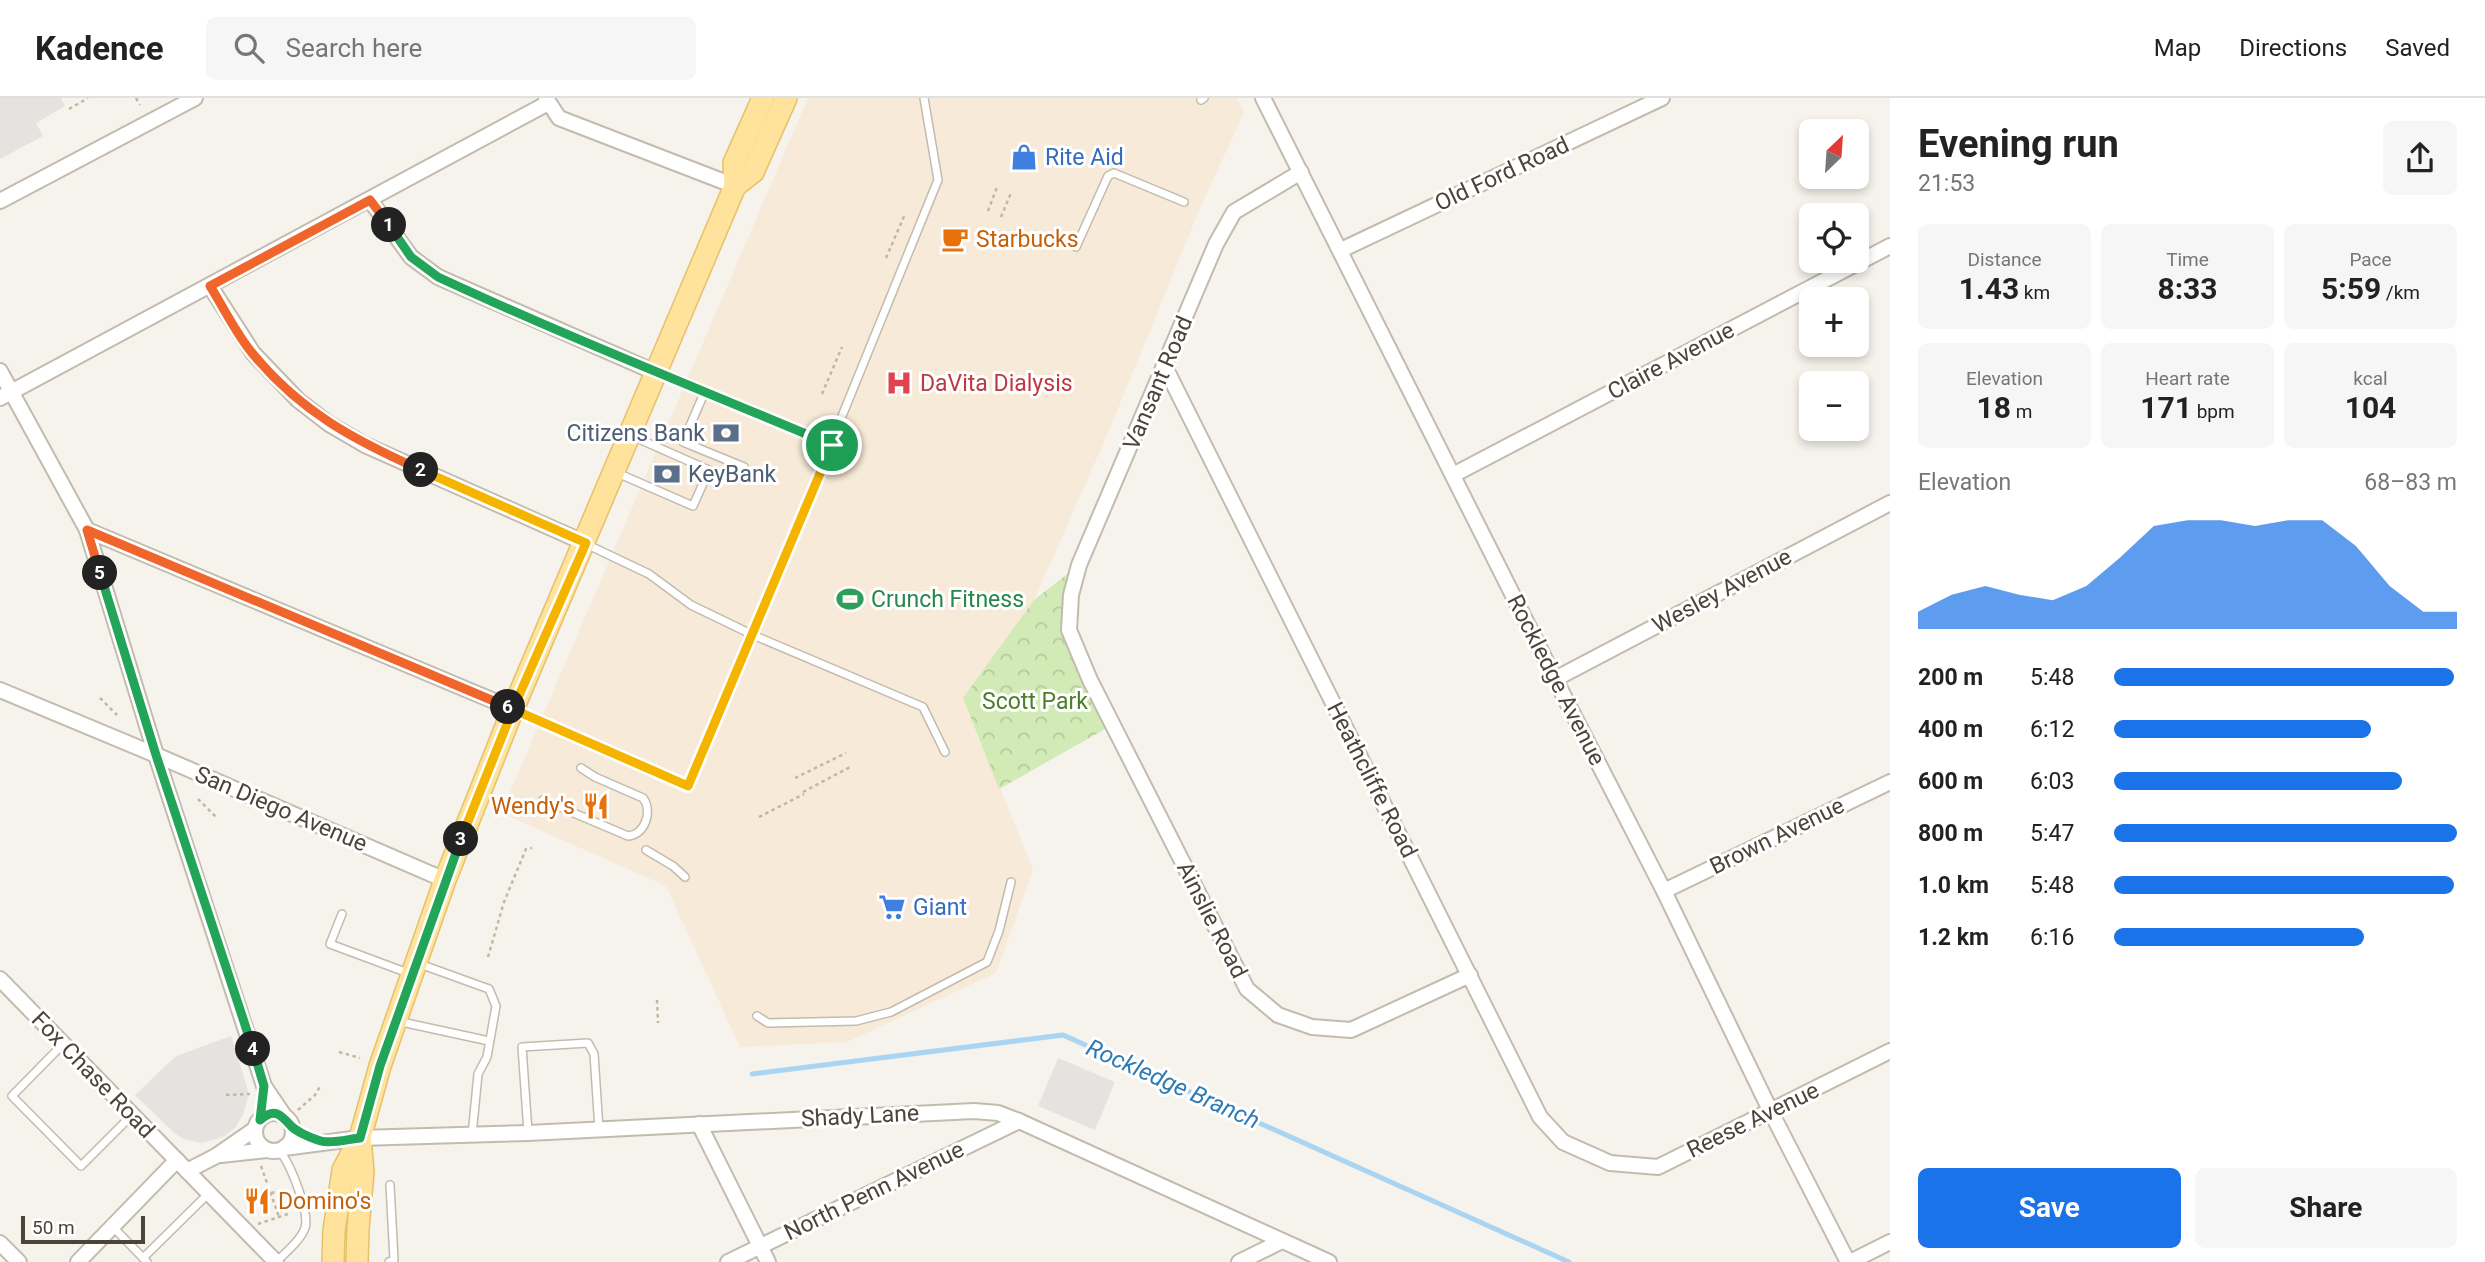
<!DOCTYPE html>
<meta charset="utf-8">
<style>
body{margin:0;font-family:Roboto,sans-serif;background:#f6f6f6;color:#222;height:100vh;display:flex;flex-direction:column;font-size:26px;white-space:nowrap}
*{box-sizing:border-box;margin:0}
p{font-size:23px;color:#767676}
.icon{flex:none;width:38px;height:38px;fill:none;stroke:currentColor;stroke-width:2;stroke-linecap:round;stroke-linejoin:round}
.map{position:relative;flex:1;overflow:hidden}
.drawer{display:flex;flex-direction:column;background:#fff;width:595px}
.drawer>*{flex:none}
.needle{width:46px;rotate:25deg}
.controls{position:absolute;left:1799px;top:21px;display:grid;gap:14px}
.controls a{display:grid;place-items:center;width:70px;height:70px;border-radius:10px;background:#fff;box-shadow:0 4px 10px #0003;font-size:35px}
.scale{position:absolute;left:21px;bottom:18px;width:124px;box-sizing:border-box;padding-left:7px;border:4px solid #4b4439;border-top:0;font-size:19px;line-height:24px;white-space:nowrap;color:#4b4439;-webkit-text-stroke:5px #fff;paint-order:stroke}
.pin{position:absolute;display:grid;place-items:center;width:60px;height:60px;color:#fff;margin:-30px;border:4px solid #fff;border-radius:50%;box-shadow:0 2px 7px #0007}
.km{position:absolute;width:35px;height:35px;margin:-18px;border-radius:50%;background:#222;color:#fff;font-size:19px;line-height:35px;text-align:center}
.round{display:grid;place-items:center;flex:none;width:74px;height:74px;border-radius:10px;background:#f6f6f6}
.headline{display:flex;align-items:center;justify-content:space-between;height:119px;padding:0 28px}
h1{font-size:38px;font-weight:700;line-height:52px}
.stats{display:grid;grid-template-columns:repeat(3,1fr);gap:10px;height:119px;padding:7px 28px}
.stats div{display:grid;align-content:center;border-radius:10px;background:#f6f6f6;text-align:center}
.stats b{font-size:30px;font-weight:700}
.stats small{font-size:19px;font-weight:400}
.stats p{font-size:19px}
.chart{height:196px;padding:14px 28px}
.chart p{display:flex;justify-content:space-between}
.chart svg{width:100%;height:126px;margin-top:7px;fill:#1a73e8;opacity:.7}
.button{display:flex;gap:14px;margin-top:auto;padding:14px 28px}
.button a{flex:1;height:80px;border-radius:10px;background:#1a73e8;color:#fff;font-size:28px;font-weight:700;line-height:80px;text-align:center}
.button a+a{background:#f6f6f6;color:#222}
ul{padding:0 28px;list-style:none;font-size:23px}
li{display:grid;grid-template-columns:112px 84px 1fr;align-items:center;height:52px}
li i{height:18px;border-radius:9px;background:#1a73e8}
header{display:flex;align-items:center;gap:42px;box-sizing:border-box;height:98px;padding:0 35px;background:#fff;border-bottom:2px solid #e0e0e0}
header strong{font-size:33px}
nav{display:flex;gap:38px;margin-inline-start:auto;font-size:24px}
.search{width:490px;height:63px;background:#f6f6f6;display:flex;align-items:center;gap:18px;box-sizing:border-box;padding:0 24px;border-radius:10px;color:#767676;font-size:26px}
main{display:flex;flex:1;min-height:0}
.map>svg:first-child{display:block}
</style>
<header>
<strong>Kadence</strong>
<div class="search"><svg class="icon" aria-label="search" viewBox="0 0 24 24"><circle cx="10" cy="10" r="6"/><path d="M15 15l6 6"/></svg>Search here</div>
<nav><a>Map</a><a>Directions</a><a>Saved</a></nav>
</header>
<main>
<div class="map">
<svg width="1890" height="1164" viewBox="0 0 1890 1164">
<defs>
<pattern id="park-crowns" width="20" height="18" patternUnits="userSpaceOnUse" patternTransform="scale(1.75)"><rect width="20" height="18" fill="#d2eab5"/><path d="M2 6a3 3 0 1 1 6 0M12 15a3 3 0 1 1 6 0" fill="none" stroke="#b6ca9c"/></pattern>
</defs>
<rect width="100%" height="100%" fill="#f6f3ec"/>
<!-- commercial -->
<polygon fill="#f7ead8" points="808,0 1237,0 1244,15 1203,103 1108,335 1034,502 964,600 1033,772 996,875 847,944 740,949 666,788 501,715"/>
<!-- park -->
<polygon fill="url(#park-crowns)" points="1079,467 1069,532 1114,626 999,691 963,600 1034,502"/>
<!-- parking -->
<g fill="#e5e3e0">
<polygon points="0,0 61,0 65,8 36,25 43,38 0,61"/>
<polygon points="231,938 249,996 243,1017 235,1030 223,1039 202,1045 184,1041 174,1035 135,997 176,958"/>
<polygon points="1058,960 1115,984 1095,1032 1038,1008"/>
</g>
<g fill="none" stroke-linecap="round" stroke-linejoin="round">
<!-- stream -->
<polyline stroke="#a9d4f2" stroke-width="5" points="752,976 1063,937 1569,1164"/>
<!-- service casing -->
<g stroke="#c2bbae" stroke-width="10">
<g id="service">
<polyline points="1201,2 1204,0"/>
<polyline points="1076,149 1108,78 1114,75 1184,104"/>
<polyline points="658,275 679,281 832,347"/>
<polyline points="705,293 683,344 744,369"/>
<polyline points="615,374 693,408 709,372 632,338"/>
<polyline points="586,446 649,476 691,507 753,537 923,609 945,654"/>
<polyline points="515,612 688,688 753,537 938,82 924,0"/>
<path d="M 543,702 L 628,738 C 645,737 653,713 643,700 L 595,679 L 581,670"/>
<polyline points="646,752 673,768 685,779"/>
<polyline points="342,816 330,846 408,875"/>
<polyline points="417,865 489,891 496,908 487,959 478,976 472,1037"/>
<polyline points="757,918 768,925 856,923 891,914 987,864 999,833 1011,784"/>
<polyline points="397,923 489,943"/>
<polyline points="63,946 12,998 81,1068 132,1017"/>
<polyline points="260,1022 264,992"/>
<polyline points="528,1034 522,949 588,945 594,956 599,1031"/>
<polyline points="113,1129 147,1164"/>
<polyline points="143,1160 209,1095"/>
<path d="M 276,1164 C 286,1154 300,1143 305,1130 C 310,1114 290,1065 279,1052"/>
<polyline points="389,1164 394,1162 390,1087"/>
</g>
</g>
<!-- minor casing -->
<g stroke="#c2bbae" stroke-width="18">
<g id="minor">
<polyline points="546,0 559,20 735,88"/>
<polyline points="1263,0 1555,581 1664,793 1771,1014 1848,1164"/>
<polyline points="1301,74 1234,114 1216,146 1079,467 1071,497 1069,532 1090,582 1247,891 1278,917 1312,929 1351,932 1470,877"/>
<polyline points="370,102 411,159 438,179 657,275"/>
<polyline points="0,103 195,0"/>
<polyline points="1341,152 1662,0"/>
<polyline points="210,188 253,255 298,302 329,326 365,347 585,445"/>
<polyline points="1165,269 1540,1019 1563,1044 1610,1065 1658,1069 1890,953"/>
<polyline points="0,273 87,432 156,657 264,988 285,1019"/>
<polyline points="0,300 548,5"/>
<polyline points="1453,377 1890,148"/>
<polyline points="87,432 513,611"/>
<polyline points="1555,581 1890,405"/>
<polyline points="0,592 156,657 445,782"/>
<polyline points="1664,793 1890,684"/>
<polyline points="0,881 276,1164"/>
<circle cx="274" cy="1034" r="19"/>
<polyline points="699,1026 768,1164"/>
<polyline points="284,1050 360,1040 528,1035 974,1013 998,1015 1019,1023 1329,1164"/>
<polyline points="221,1057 267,1052"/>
<polyline points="187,1073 216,1058 255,1031"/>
<polyline points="0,1145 19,1164"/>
<polyline points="78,1164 177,1062"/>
<polyline points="728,1164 1019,1023"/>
<polyline points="1239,1164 1282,1143"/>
<polyline points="1850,1164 1890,1144"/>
</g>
</g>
<!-- primary casing -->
<g stroke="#e6c16a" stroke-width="24">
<g id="primary">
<polyline points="735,88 753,74 786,0"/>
<polyline points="333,1164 334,1133 343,1072 360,1040 380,968 445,782 513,611 735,88 734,65 763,0"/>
<polyline points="357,1164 358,1131 363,1074 360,1040"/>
</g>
</g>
<!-- path -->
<g stroke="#c4b79f" stroke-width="2.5" stroke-dasharray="3.5 3.5" stroke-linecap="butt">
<polyline points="136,0 140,7"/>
<polyline points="69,11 88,0"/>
<polyline points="988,113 997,89"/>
<polyline points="1001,119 1011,95"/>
<polyline points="886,160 905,116"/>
<polyline points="822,296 842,249"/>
<polyline points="100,600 117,617"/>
<polyline points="795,680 846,655"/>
<polyline points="803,694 852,668"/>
<polyline points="198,701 216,719"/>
<polyline points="759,719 804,696"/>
<polyline points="488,859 504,804 526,751 532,750"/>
<polyline points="657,902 658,925"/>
<polyline points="339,954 360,960"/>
<polyline points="226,997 250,996"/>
<polyline points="298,1012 315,997 321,987"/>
<polyline points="261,1068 279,1119"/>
<polyline points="271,1095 284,1092"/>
<polyline points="258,1126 291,1115"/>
</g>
<!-- service -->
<use href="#service" stroke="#fff" stroke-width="7"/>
<!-- minor -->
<use href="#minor" stroke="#fff" stroke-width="14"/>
<!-- primary -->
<use href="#primary" stroke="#ffe39c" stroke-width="21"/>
</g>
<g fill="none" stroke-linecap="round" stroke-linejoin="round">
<!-- split-1 casing -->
<g stroke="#fff" stroke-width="14">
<path id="split-1" d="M 389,127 L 411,159 L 438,179 C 567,239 700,291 832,347"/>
</g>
<!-- split-2 casing -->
<g stroke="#fff" stroke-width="14">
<path id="split-2" d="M 389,127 L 370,102 L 210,188 C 224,210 236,236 253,256 C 301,314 354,342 421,372"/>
</g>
<!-- split-3 casing -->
<g stroke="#fff" stroke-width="14">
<polyline id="split-3" points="421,372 586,445 513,611 461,741"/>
</g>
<!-- split-4 casing -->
<g stroke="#fff" stroke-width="14">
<path id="split-4" d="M 253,951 L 264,988 L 260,1022 C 275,1009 281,1017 291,1028 C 297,1034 313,1041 321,1043 C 332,1046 349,1041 360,1040 L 380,968 L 461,741"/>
</g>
<!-- split-5 casing -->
<g stroke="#fff" stroke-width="14">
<polyline id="split-5" points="100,475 156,657 253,951"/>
</g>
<!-- split-6 casing -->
<g stroke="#fff" stroke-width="14">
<polyline id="split-6" points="100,475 87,432 508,609"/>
</g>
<!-- split-7 casing -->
<g stroke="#fff" stroke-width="14">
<polyline id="split-7" points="508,609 688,688 832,347"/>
</g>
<!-- split-1 -->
<use href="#split-1" stroke="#22a559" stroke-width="9"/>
<!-- split-2 -->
<use href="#split-2" stroke="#f0652b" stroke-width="9"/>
<!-- split-3 -->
<use href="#split-3" stroke="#f5b400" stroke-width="9"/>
<!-- split-4 -->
<use href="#split-4" stroke="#22a559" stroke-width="9"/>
<!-- split-5 -->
<use href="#split-5" stroke="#22a559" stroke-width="9"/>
<!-- split-6 -->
<use href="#split-6" stroke="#f0652b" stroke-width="9"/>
<!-- split-7 -->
<use href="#split-7" stroke="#f5b400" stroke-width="9"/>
</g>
<!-- icons -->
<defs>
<g id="shop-bare" transform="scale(2.1)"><path d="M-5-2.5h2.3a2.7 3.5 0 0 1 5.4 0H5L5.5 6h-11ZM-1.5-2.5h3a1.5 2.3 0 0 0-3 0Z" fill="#3f7fe0" stroke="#fff" stroke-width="2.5" paint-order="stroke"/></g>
<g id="cafe-bare" transform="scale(2.1)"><path d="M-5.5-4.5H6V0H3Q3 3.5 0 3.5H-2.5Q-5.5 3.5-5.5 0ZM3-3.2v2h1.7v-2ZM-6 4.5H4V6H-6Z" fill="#e8710a" stroke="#fff" stroke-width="2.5" paint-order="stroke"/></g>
<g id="hospital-bare" transform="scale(2.1)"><path d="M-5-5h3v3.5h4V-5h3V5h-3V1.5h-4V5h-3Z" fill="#e0444e" stroke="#fff" stroke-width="2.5" paint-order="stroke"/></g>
<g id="bank-bare" transform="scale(2.1)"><path d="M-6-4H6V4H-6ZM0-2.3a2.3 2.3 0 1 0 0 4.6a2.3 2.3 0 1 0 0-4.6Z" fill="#5c6f8a" stroke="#fff" stroke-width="2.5" paint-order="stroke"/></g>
<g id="stadium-bare" transform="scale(2.1)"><path d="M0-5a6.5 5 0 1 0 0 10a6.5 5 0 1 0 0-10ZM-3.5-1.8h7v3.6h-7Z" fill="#2e9e5b" stroke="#fff" stroke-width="2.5" paint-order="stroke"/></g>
<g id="restaurant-bare" transform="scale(2.1)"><path d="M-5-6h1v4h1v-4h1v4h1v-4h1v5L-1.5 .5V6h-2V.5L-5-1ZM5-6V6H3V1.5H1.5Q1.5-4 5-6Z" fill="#e8710a" stroke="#fff" stroke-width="2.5" paint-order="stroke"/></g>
<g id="supermarket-bare" transform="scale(2.1)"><path d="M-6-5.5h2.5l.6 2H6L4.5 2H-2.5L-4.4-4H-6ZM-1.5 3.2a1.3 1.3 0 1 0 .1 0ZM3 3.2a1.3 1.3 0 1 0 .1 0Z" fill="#3f7fe0" stroke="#fff" stroke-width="2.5" paint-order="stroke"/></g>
</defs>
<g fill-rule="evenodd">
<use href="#shop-bare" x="1024" y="59"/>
<use href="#cafe-bare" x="955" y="141"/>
<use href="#hospital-bare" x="899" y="285"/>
<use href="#bank-bare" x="726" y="335"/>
<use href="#bank-bare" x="667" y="376"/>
<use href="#stadium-bare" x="850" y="501"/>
<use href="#restaurant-bare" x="596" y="708"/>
<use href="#supermarket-bare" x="892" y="809"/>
<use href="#restaurant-bare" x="257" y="1103"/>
</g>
<g text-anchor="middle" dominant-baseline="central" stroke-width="6" stroke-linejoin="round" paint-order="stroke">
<!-- shop labels -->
<g font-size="23" fill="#366cbe" stroke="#fff" text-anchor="start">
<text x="1045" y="59">Rite Aid</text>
<text x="913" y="809">Giant</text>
</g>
<!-- street labels -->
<g font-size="23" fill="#4b4439" stroke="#fff">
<text transform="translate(1502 76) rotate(-25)">Old Ford Road</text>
<text transform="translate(1671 263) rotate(-28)">Claire Avenue</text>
<text transform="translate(1158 285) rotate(-67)">Vansant Road</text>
<text transform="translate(1722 493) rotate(-28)">Wesley Avenue</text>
<text transform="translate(1556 582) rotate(63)">Rockledge Avenue</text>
<text transform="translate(1372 682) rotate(63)">Heathcliffe Road</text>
<text transform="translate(281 711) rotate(23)">San Diego Avenue</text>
<text transform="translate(1777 738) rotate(-26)">Brown Avenue</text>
<text transform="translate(1212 822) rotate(63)">Ainslie Road</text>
<text transform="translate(93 977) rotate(46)">Fox Chase Road</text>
<text transform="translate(860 1018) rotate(-3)">Shady Lane</text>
<text transform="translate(1753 1022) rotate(-26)">Reese Avenue</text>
<text transform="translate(874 1093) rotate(-26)">North Penn Avenue</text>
</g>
<!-- food labels -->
<g font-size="23" fill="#c56008" stroke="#fff" text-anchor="start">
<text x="976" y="141">Starbucks</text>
<text x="575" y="708" text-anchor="end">Wendy's</text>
<text x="278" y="1103">Domino's</text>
</g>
<!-- health labels -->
<g font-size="23" fill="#be3a42" stroke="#fff" text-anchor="start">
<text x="920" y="285">DaVita Dialysis</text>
</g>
<!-- service labels -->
<g font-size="23" fill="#4e5e75" stroke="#fff" text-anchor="end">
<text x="705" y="335">Citizens Bank</text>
<text x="688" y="376" text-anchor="start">KeyBank</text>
</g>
<!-- leisure labels -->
<g font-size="23" fill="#27864d" stroke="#fff" text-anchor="start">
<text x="871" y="501">Crunch Fitness</text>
</g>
<!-- park labels -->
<g font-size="23" fill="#4a7f2a" stroke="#fff">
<text x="1035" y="603">Scott Park</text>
</g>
<!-- water labels -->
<g font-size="24" font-style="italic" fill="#2e7ab2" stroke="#fff">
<text transform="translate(1173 986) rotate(24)">Rockledge Branch</text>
</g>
</g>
</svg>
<div class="controls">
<a><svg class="needle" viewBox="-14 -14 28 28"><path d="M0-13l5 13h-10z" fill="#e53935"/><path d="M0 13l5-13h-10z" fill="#767676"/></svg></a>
<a><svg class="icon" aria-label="locate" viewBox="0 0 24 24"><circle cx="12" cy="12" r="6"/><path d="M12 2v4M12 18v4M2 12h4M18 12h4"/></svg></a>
<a>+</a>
<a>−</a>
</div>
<div class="scale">50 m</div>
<div class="pin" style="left:832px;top:347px;background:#1e9e55"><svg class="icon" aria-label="arrive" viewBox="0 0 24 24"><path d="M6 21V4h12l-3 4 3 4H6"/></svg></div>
<b class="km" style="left:389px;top:127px">1</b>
<b class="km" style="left:421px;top:372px">2</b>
<b class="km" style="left:461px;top:741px">3</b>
<b class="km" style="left:253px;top:951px">4</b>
<b class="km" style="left:100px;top:475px">5</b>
<b class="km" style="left:508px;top:609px">6</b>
</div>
<section class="drawer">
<div class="headline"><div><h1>Evening run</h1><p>21:53</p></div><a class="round"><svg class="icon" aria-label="share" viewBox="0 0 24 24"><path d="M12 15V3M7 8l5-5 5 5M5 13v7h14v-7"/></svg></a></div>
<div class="stats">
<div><p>Distance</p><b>1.43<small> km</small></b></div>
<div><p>Time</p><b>8:33</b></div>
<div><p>Pace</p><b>5:59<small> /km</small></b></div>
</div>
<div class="stats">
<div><p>Elevation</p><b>18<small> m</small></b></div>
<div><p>Heart rate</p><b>171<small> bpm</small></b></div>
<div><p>kcal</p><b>104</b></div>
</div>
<div class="chart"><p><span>Elevation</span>68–83 m</p>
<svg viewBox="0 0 160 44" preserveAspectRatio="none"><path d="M0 44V38L10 32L20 29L30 32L40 34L50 29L60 19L70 8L80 6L90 6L100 8L110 6L120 6L130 15L140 29L150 38L160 38V44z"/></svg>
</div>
<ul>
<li><b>200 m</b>5:48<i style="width:99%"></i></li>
<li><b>400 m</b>6:12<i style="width:75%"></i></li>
<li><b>600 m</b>6:03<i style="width:84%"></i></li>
<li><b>800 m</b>5:47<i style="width:100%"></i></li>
<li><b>1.0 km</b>5:48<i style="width:99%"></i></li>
<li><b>1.2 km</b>6:16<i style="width:73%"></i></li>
</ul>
<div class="button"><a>Save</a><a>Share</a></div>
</section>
</main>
